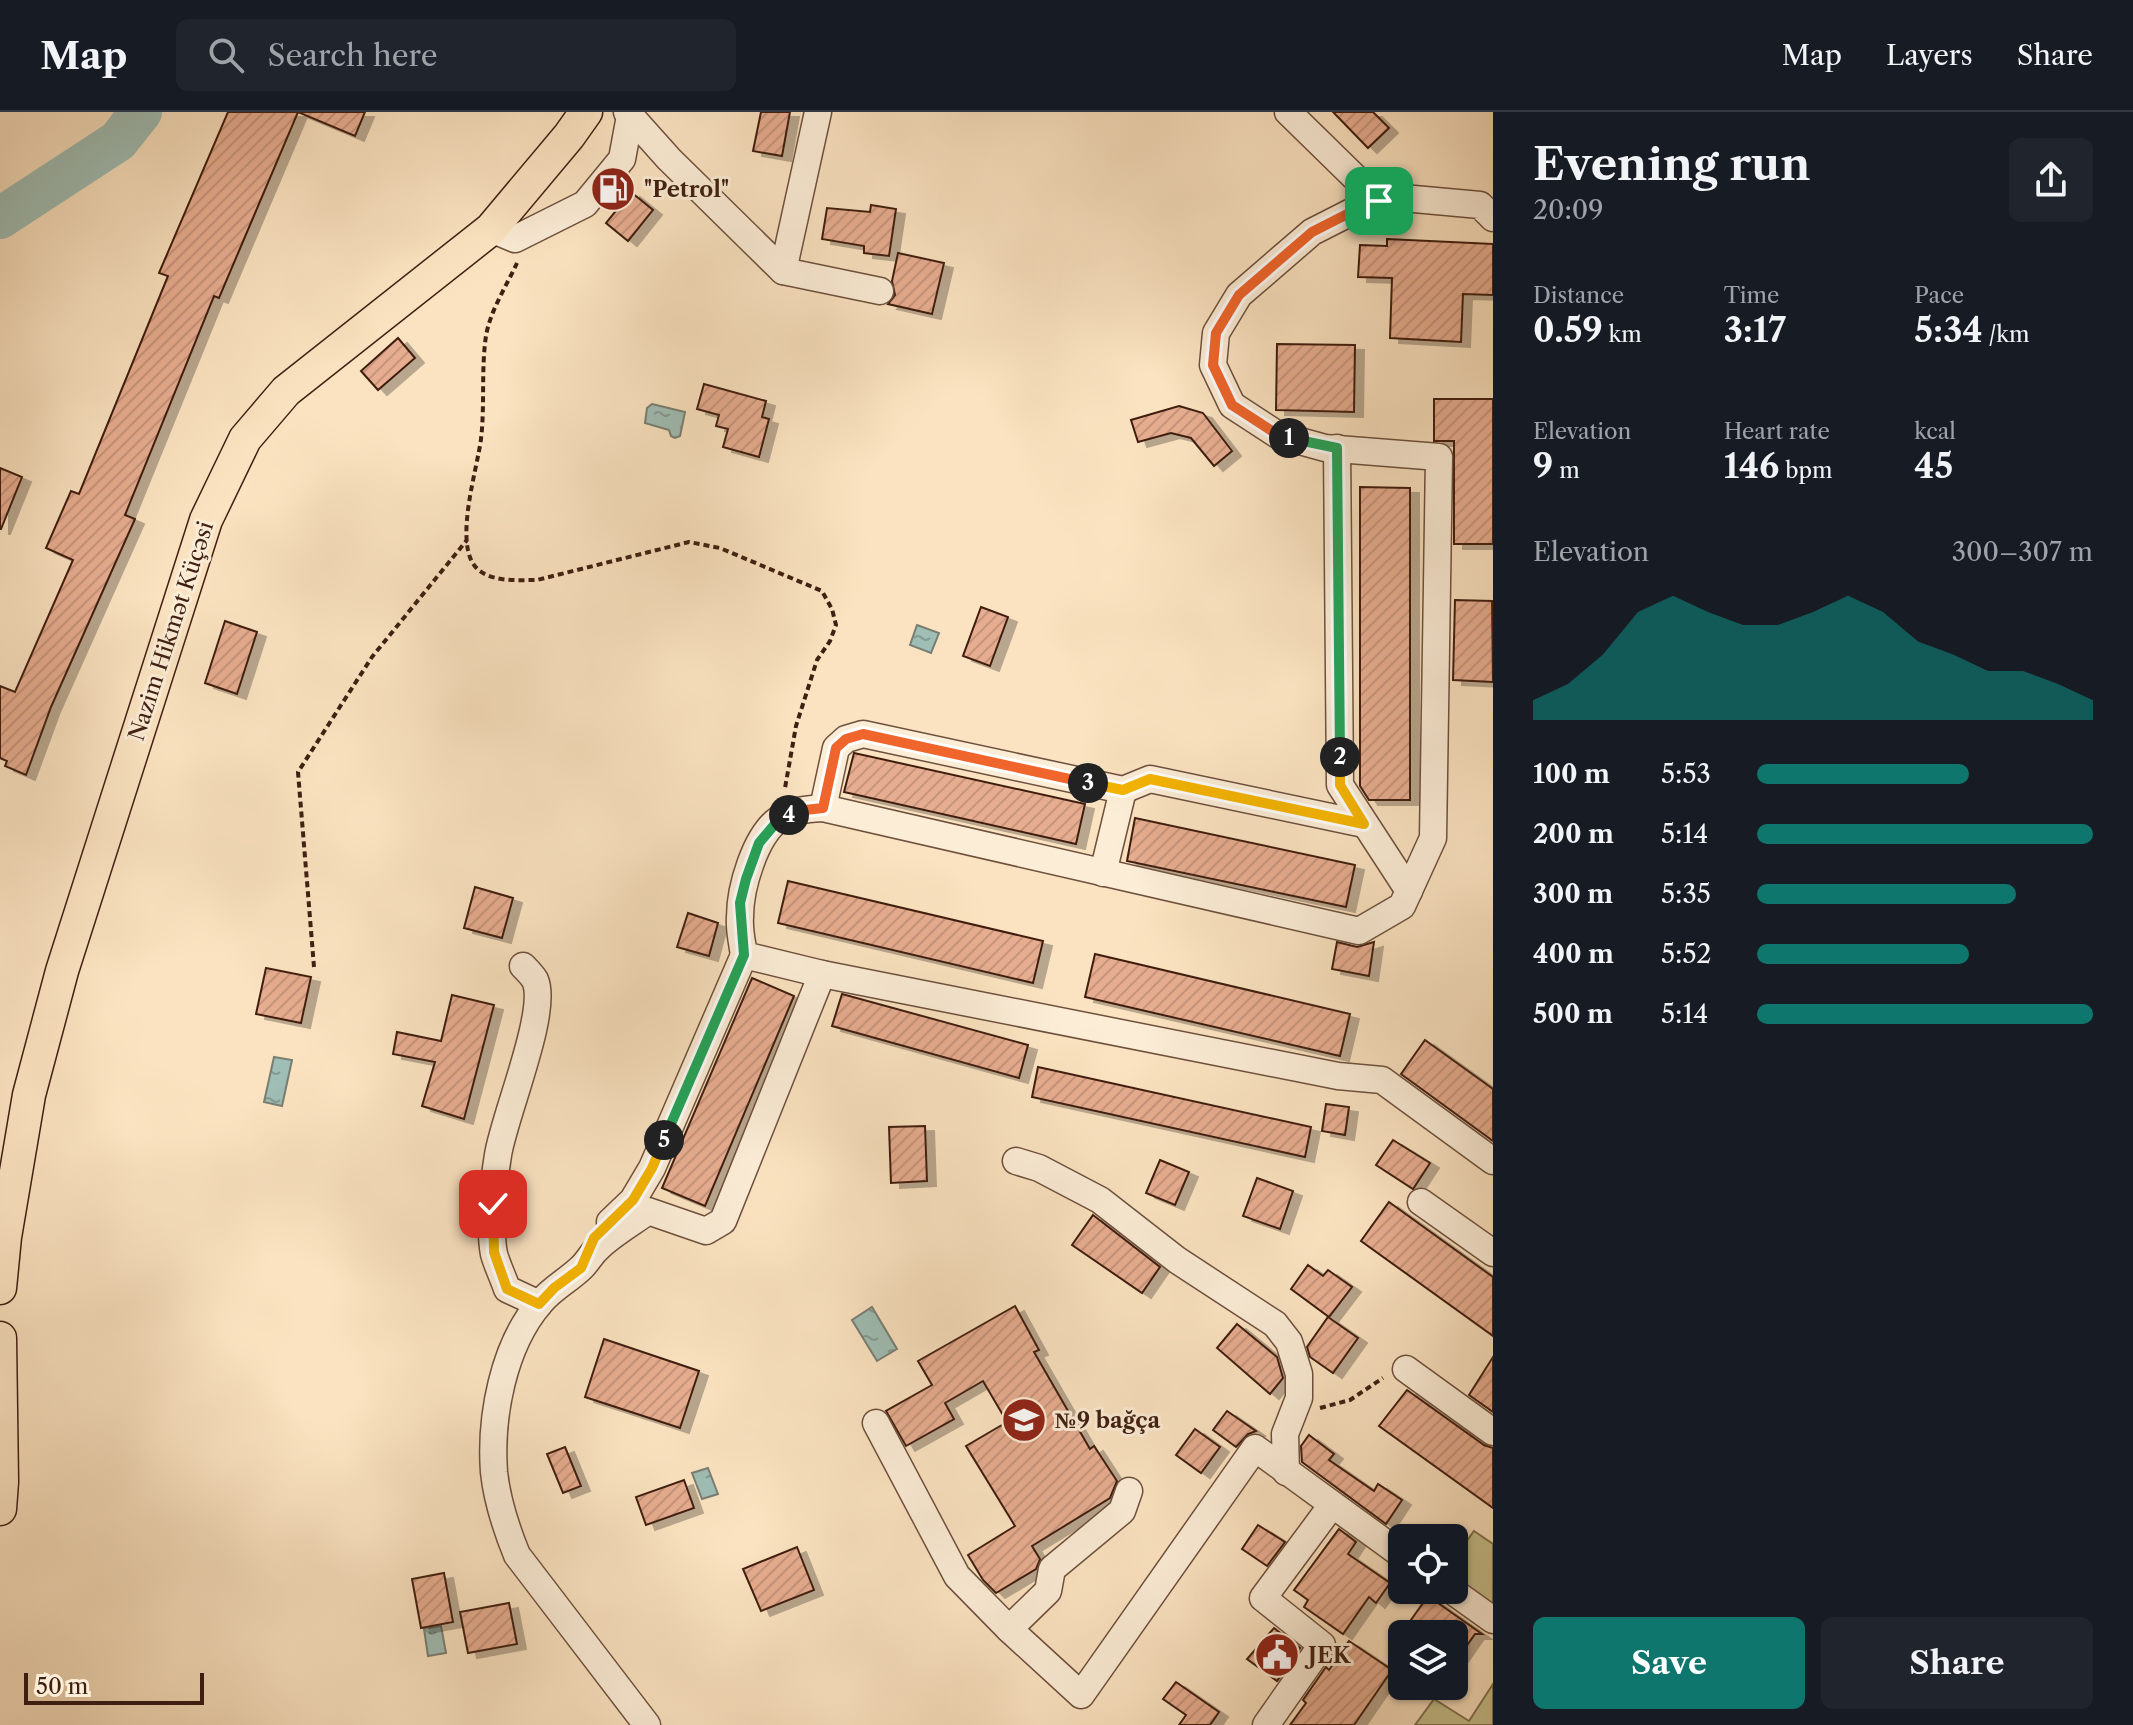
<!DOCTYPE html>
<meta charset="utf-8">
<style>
body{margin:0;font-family:"Libre Caslon Text",serif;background:#20242c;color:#f1f3f6;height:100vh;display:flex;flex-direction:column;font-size:30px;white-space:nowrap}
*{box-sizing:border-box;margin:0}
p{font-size:26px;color:#9ea1a6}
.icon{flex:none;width:44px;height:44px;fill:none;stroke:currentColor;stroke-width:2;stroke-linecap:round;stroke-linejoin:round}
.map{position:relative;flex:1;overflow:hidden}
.sheet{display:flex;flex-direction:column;background:#171b24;width:640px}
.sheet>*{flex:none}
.controls{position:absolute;left:1388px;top:1412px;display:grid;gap:16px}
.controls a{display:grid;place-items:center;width:80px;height:80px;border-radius:12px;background:#171b24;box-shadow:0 2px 6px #0004;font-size:40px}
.scale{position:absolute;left:24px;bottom:20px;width:180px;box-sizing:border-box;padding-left:8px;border:4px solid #3f1f11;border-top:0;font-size:22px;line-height:28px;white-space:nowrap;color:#3f1f11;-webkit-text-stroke:6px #fcedd7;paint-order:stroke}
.pin{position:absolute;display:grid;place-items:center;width:68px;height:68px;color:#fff;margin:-34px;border-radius:16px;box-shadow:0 4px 12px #0006}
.km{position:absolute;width:40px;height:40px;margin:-20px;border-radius:50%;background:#222;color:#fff;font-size:22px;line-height:40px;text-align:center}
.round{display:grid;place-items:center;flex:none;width:84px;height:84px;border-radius:12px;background:#20242c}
.headline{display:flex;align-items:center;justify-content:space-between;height:136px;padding:0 40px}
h1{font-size:44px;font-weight:700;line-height:60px}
.figures{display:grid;grid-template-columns:repeat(3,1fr);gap:12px;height:136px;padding:8px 40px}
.figures div{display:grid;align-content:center}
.figures b{font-size:34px;font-weight:700}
.figures small{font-size:22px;font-weight:400}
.figures p{font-size:22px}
.chart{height:224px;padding:16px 40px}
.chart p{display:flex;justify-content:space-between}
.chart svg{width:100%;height:144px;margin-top:8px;fill:#0f766e;opacity:.7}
.action{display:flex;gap:16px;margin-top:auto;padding:16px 40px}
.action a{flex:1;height:92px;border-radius:12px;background:#0f766e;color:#fff;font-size:32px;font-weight:700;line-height:92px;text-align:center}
.action a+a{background:#20242c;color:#f1f3f6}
ul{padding:0 40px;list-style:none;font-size:26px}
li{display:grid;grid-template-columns:128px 96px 1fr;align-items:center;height:60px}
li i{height:20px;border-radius:10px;background:#0f766e}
header{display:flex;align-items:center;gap:48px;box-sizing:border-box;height:112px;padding:0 40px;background:#171b24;border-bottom:2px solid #363941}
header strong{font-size:38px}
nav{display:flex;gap:44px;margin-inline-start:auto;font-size:28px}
.search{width:560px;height:72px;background:#20242c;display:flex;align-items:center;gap:20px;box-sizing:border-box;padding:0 28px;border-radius:12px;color:#9ea1a6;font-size:30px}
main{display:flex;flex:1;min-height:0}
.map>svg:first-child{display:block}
</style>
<header>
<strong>Map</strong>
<div class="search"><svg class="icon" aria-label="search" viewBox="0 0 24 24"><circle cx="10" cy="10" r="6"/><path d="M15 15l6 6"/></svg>Search here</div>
<nav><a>Map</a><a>Layers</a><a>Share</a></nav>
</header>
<main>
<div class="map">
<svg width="1493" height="1613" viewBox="0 0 1493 1613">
<defs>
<pattern id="water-ripples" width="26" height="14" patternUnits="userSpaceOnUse" patternTransform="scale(2)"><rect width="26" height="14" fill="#9fbeb5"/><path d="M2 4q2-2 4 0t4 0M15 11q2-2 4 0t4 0" fill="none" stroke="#839a92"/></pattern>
<pattern id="building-hatch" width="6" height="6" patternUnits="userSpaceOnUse" patternTransform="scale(2)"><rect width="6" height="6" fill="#e7ad90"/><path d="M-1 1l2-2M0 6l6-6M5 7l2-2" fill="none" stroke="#c7947b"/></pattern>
<filter id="shadow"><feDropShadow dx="9" dy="5" stdDeviation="0" flood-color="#0004"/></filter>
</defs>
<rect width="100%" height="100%" fill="#fbe3c1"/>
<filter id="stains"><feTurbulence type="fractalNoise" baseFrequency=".0025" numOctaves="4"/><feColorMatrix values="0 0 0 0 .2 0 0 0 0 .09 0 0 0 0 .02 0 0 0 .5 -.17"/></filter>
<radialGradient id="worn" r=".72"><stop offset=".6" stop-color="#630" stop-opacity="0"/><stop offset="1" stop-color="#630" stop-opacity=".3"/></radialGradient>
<!-- green -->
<g fill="#c6c18d" stroke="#82704f" stroke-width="2">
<polygon points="1474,1419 1493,1432 1493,1496 1454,1468 1454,1447"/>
<polygon points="1493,1572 1493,1613 1415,1613 1434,1587 1469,1609"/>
</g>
<!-- water -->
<g fill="url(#water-ripples)" stroke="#797e73" stroke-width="2">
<polygon points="652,292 685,300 680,324 675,326 671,324 669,318 645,311 647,296"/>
<polygon points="917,513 939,521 931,541 910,533"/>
<polygon points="274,945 292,948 282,994 264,990"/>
<polygon points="872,1195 897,1237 877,1249 852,1208"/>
<polygon points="708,1356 718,1382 702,1387 692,1361"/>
<polygon points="441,1514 446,1541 428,1544 424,1517"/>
</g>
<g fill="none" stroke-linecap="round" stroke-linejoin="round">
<!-- river -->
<polyline stroke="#9fbeb5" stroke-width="42" points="0,106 118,29 141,0"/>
</g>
<!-- building -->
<g fill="url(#building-hatch)" stroke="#3f1f11" stroke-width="2" filter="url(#shadow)">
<polygon points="228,0 365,0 355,24 298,0 219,186 214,184 125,403 135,407 51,595 26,663 5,654 7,649 0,646 0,574 15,580 73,448 46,436 71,379 79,382 168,164 159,161"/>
<polygon points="761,0 790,0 782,44 753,39"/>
<polygon points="1333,0 1373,0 1389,16 1368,36"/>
<polygon points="631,80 653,98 628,129 606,111"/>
<polygon points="871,93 896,97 889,144 864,141 864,134 822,127 827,96 870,100"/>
<polygon points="1387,127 1493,132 1493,183 1463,182 1461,230 1390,226 1392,166 1358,165 1360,133 1387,134"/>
<polygon points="898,141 944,151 932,202 888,192 895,183 892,169"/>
<polygon points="398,226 415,246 378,278 361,259"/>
<polygon points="1277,232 1355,233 1354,300 1276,298"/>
<polygon points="704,272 766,289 762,305 769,307 759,345 723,335 728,317 716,314 719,303 697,297"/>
<polygon points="1434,287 1493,287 1493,432 1454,432 1454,329 1434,329"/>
<polygon points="1179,294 1203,301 1232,339 1214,354 1191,326 1171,321 1138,330 1131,308"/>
<polygon points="0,356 22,365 1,417 0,417"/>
<polygon points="1360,375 1410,376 1410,688 1369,688 1360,674"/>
<polygon points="1455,488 1492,489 1493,570 1453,568"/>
<polygon points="981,495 1008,505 990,554 963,544"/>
<polygon points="225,509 257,520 237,582 205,571"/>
<polygon points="854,641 1085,692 1076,732 844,680"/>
<polygon points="1135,706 1355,753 1346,795 1127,749"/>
<polygon points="788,769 1043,829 1033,871 778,811"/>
<polygon points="475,775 513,786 502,826 464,816"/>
<polygon points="688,801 718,811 709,844 677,835"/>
<polygon points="1337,830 1357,835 1374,830 1369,864 1332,857"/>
<polygon points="1095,842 1350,902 1340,944 1085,885"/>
<polygon points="266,856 311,865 301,911 256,902"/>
<polygon points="752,866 794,884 705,1094 662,1076"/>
<polygon points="842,882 1028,933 1019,966 832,914"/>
<polygon points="452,883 494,893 464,1007 422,994 435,950 393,942 397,920 441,929"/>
<polygon points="1425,928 1493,977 1493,1029 1401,962"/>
<polygon points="1038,955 1311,1015 1305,1045 1032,985"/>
<polygon points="1326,992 1349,995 1345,1023 1322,1019"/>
<polygon points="925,1014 927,1069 891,1071 889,1015"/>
<polygon points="1393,1028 1430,1051 1413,1077 1376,1053"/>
<polygon points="1160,1048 1189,1060 1175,1093 1146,1081"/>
<polygon points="1257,1066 1293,1079 1280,1117 1243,1104"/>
<polygon points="1389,1090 1493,1165 1493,1224 1361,1129"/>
<polygon points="1093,1103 1160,1155 1142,1181 1072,1133"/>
<polygon points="1308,1153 1323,1164 1328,1158 1352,1175 1329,1205 1291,1177"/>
<polygon points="1015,1194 1039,1238 1034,1240 1090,1337 1094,1334 1117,1369 1110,1386 1032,1434 1040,1447 1036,1457 996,1481 983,1468 968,1443 1015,1414 966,1334 1007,1310 983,1269 945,1291 954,1307 906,1334 886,1299 932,1273 918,1249"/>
<polygon points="1328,1205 1358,1226 1333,1261 1310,1245 1307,1235"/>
<polygon points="1237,1212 1277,1245 1283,1266 1270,1282 1217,1236"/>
<polygon points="604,1227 699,1259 680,1316 585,1285"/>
<polygon points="1493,1245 1493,1300 1469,1283"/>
<polygon points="1407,1278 1484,1333 1493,1336 1493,1396 1379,1314"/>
<polygon points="1227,1299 1256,1319 1248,1322 1236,1335 1213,1318"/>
<polygon points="1195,1317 1220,1335 1201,1361 1176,1343"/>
<polygon points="1309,1323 1334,1342 1329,1348 1374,1379 1378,1372 1402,1388 1386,1412 1302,1350 1301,1334"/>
<polygon points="565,1335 581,1374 563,1381 547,1342"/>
<polygon points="684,1368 694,1396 646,1413 636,1385"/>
<polygon points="1258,1413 1285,1430 1267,1454 1242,1437"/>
<polygon points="1339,1417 1356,1430 1348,1442 1390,1471 1376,1491 1369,1485 1343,1522 1304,1495 1308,1488 1294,1478"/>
<polygon points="797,1435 814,1478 761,1499 743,1457"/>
<polygon points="444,1461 453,1510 421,1516 412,1467"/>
<polygon points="1428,1484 1482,1522 1475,1522 1454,1552 1454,1522 1401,1522"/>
<polygon points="509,1491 517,1532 468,1541 460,1500"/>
<polygon points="1274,1516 1300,1536 1277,1569 1247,1547"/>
<polygon points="1349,1529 1392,1558 1354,1613 1290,1613 1306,1591 1303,1588 1326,1555 1329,1558"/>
<polygon points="1176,1570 1219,1600 1210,1613 1179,1613 1186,1603 1163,1587"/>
</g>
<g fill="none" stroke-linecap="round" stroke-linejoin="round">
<!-- minor casing -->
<g stroke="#6e503d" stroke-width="29">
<g id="minor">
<polyline points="627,0 669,47 783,159 880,179"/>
<polyline points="1288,0 1379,89"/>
<path d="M 1493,106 L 1480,93 L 1403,86 L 1369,91 L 1312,120 L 1239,183 L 1216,221 L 1213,253 L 1232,293 L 1278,323 L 1325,336 L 1439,345 L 1433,726 L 1402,794 L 1359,819 L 823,696 C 809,697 791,698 779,707 C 755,724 740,776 740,805 C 739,818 742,830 744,843 L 822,862 L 1338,964 L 1382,968 L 1493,1049"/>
<polyline points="491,117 515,127 585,92 622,47 630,4"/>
<polyline points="783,159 818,0"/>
<polyline points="1337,336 1340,673 1409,779"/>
<polyline points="823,696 836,636 846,627 863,622 1123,678 1150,667 1364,712"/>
<polyline points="1103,761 1123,678"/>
<path d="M 523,854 C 527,858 532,863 535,868 C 549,899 504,1004 498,1043 C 494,1067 489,1118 494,1142 C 497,1153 503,1165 507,1177 L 539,1192"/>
<polyline points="1016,1049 1039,1056 1100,1088 1177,1148 1275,1212 1289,1230 1299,1262 1299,1286 1285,1322 1286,1360"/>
<polyline points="1421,1090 1493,1141"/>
<polyline points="610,1110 633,1088 652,1056 744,843"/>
<polyline points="1406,1257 1493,1320"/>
<polyline points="876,1311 957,1464 1009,1517 1081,1583 1255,1336 1402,1443"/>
<polyline points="1451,1478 1493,1508"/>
<polyline points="1009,1517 1048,1479 1052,1457 1122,1399 1129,1379"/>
<path d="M 647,1613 L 517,1443 C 506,1416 497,1389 494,1360 C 490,1305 503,1234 540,1191 C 552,1176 569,1168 582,1155 C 588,1149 592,1141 598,1136 C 612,1122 632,1111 648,1099 L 706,1119 L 723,1109 L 822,862"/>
<polyline points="1266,1613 1322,1533 1263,1486 1332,1393"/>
</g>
</g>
<!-- major casing -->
<g stroke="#3f1f11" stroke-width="35">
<g id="major">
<polyline points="0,1176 5,1125 29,983 62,859 206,408 245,327 286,279 491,117 569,24 586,0"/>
<polyline points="0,1226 2,1370 0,1397"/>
</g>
</g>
<!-- path -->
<g stroke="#3f1f11" stroke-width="4" stroke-dasharray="6 4" stroke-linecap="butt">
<path d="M 517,151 C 507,173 490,199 486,224 C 481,257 485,293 481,327 C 477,358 455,426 474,453 C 487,471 518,468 537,468 L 689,430 L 720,436 L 822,479 L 832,497 L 836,513 L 830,529 L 817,548 L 796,614 L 785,676"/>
<polyline points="314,855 298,660 372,545 467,428"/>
<polyline points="1320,1296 1350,1288 1383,1266"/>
</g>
<!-- minor -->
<use href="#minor" stroke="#fcedd7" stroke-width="26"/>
<!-- major -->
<use href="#major" stroke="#fbe3c1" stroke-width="32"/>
</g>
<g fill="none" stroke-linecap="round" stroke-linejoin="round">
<!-- split-1 casing -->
<g stroke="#fff" stroke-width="16">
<polyline id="split-1" points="1289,326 1278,323 1232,293 1213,253 1216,221 1239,183 1312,120 1369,91 1379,89"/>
</g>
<!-- split-2 casing -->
<g stroke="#fff" stroke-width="16">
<polyline id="split-2" points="1289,326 1337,336 1340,645"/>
</g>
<!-- split-3 casing -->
<g stroke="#fff" stroke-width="16">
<polyline id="split-3" points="1088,671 1123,678 1150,667 1364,712 1340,673 1340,645"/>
</g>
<!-- split-4 casing -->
<g stroke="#fff" stroke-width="16">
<polyline id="split-4" points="789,703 805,698 823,696 836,636 846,627 863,622 1088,671"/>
</g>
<!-- split-5 casing -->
<g stroke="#fff" stroke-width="16">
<polyline id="split-5" points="664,1028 744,843 740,791 746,767 759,731 780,706 789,703"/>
</g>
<!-- split-6 casing -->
<g stroke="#fff" stroke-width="16">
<polyline id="split-6" points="493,1092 494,1140 507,1177 539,1192 554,1176 581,1156 594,1126 633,1088 652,1056 664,1028"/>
</g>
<!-- split-1 -->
<use href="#split-1" stroke="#f0652b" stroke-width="10"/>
<!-- split-2 -->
<use href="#split-2" stroke="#22a559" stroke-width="10"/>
<!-- split-3 -->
<use href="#split-3" stroke="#f5b400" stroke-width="10"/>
<!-- split-4 -->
<use href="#split-4" stroke="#f0652b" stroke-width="10"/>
<!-- split-5 -->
<use href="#split-5" stroke="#22a559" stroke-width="10"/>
<!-- split-6 -->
<use href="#split-6" stroke="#f5b400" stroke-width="10"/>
</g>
<!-- icons -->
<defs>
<g id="fuel-disc" transform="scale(2.3)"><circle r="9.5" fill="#8f2418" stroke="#fcedd7"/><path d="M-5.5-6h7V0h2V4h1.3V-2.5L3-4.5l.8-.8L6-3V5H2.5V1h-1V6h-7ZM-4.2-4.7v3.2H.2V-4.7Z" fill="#fff"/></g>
<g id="school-disc" transform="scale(2.3)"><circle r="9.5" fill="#8f2418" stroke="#fcedd7"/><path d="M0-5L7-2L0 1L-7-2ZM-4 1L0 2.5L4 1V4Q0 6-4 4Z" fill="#fff"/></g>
<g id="civic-disc" transform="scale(2.3)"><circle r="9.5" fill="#8f2418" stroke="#fcedd7"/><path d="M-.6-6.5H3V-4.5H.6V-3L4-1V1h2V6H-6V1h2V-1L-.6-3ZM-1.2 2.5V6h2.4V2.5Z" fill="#fff"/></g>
</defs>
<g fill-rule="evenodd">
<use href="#fuel-disc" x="613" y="77"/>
<use href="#school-disc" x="1024" y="1308"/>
<use href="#civic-disc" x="1277" y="1543"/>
</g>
<g text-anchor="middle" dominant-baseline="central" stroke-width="6" stroke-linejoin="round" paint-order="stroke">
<!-- poi labels -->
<g font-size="22" font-weight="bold" fill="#3f1f11" stroke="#fcedd7" text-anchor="start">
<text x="644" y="77">"Petrol"</text>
<text x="1055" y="1308">№9 bağça</text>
<text x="1308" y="1543">JEK</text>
</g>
<!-- street labels -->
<g font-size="22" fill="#3f1f11" stroke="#fcedd7">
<text transform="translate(171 519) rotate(-72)">Nazim Hikmət Küçəsi</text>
</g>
</g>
<rect width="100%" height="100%" filter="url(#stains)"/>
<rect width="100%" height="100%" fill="url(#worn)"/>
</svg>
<div class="controls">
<a><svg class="icon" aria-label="locate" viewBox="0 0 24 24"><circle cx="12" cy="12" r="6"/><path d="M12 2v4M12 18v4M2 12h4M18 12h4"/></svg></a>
<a><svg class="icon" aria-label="layers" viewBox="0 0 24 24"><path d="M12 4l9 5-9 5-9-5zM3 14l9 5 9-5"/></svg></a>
</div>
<div class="scale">50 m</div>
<div class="pin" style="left:1379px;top:89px;background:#1e9e55"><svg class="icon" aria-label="arrive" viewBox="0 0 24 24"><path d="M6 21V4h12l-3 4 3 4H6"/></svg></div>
<div class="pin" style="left:493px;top:1092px;background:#d93025"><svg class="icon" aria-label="check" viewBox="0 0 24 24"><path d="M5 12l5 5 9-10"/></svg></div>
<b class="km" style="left:1289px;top:326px">1</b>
<b class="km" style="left:1340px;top:645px">2</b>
<b class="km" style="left:1088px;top:671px">3</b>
<b class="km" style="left:789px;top:703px">4</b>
<b class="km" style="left:664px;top:1028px">5</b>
</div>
<section class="sheet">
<div class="headline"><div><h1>Evening run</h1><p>20:09</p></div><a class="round"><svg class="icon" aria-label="share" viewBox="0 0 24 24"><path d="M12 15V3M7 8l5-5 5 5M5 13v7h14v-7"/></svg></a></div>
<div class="figures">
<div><p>Distance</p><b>0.59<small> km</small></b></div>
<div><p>Time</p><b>3:17</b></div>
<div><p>Pace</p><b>5:34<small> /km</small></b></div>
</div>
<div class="figures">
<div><p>Elevation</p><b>9<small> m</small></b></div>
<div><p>Heart rate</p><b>146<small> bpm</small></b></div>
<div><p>kcal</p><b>45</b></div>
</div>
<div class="chart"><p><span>Elevation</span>300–307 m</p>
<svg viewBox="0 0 160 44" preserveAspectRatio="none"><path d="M0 44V38L10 33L20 24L30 11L40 6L50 11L60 15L70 15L80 11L90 6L100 11L110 20L120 24L130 29L140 29L150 33L160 38V44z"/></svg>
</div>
<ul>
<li><b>100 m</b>5:53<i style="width:63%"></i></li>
<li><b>200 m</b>5:14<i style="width:100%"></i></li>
<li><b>300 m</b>5:35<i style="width:77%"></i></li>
<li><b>400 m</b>5:52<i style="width:63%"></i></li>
<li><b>500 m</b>5:14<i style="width:100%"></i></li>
</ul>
<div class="action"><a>Save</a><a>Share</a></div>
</section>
</main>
